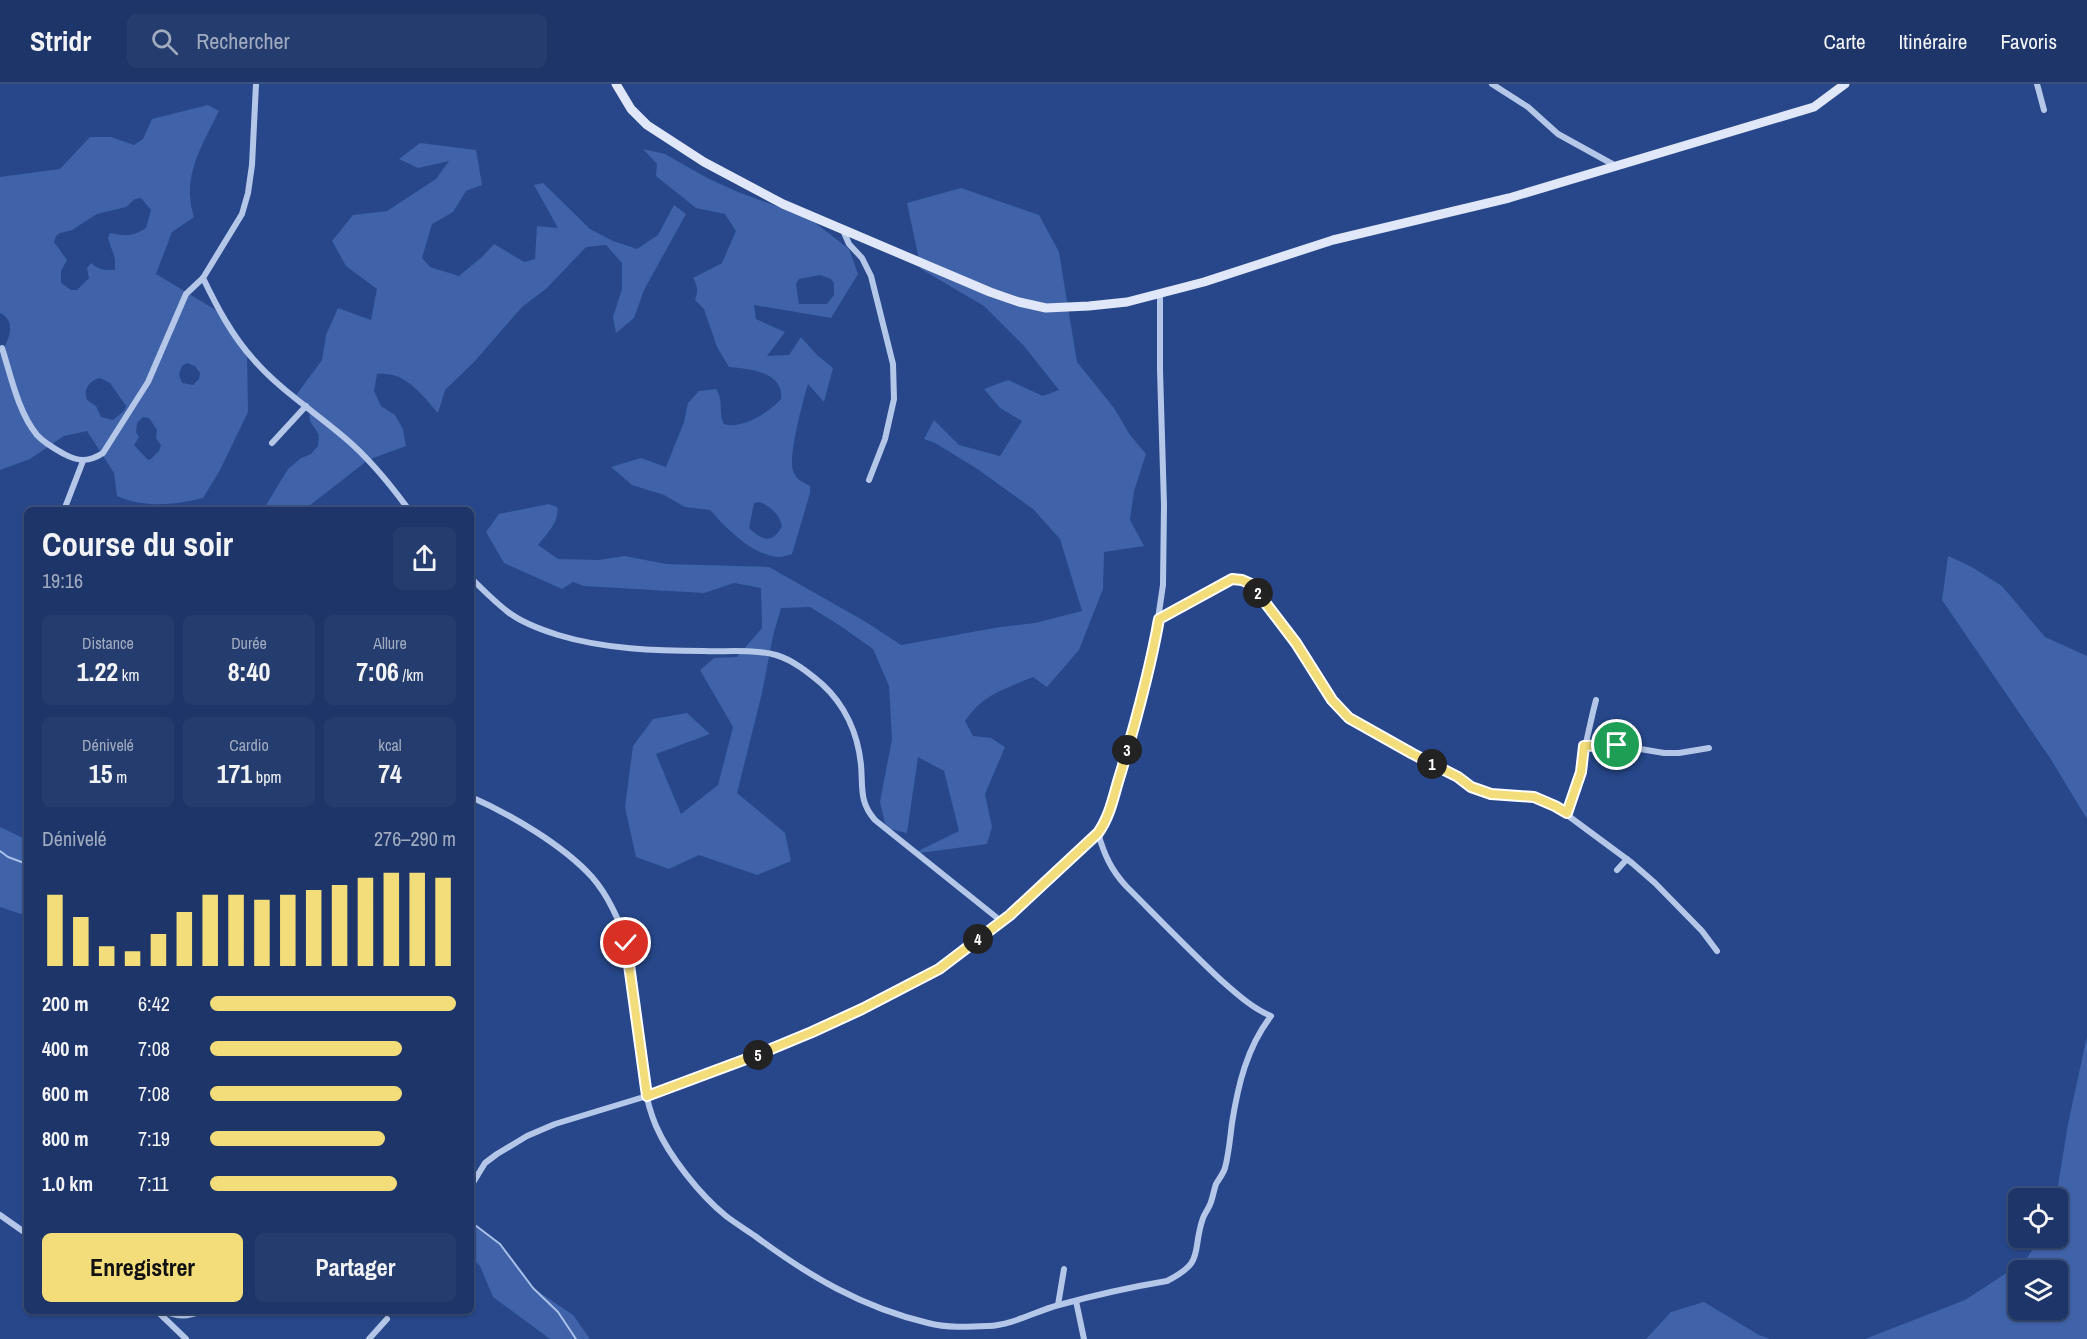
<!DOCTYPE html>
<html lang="fr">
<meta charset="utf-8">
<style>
body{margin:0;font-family:"Archivo Narrow",sans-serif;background:#253d6e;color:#f1f3f6;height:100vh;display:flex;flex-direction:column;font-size:22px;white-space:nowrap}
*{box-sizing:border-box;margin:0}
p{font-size:20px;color:#a0abc0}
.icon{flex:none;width:33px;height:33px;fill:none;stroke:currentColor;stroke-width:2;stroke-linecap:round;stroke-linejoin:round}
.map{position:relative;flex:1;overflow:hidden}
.side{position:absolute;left:24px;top:423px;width:450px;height:807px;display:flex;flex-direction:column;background:#1d3568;border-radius:9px;box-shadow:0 2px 4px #0004,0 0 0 2px #3b507c}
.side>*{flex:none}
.controls{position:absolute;left:2008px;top:1104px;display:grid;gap:12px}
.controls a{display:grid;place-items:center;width:60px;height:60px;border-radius:9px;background:#1d3568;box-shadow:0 2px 4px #0004,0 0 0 2px #3b507c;font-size:30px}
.pin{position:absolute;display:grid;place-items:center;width:51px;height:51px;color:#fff;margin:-26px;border:3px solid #fff;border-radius:50%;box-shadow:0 2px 6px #0007}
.km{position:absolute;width:30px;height:30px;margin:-15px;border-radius:50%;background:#222;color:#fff;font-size:16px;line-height:30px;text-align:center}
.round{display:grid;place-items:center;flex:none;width:63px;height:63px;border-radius:9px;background:#253d6e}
.overview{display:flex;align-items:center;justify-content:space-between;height:102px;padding:0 18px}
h1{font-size:33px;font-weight:800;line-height:45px}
.metrics{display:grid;grid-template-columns:repeat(3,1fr);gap:9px;height:102px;padding:6px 18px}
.metrics div{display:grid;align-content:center;border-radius:9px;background:#253d6e;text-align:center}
.metrics b{font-size:26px;font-weight:800}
.metrics small{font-size:16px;font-weight:400}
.metrics p{font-size:16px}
.chart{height:168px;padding:12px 18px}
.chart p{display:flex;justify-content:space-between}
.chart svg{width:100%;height:108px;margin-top:6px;stroke:#f2dd7a;stroke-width:6}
.cta{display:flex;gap:12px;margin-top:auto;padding:12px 18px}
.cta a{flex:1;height:69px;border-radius:9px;background:#f2dd7a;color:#111;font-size:24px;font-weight:800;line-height:69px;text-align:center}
.cta a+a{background:#253d6e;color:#f1f3f6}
ul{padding:0 18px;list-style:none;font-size:20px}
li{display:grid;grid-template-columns:96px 72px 1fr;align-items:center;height:45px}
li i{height:15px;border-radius:8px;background:#f2dd7a}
header{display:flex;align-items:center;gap:36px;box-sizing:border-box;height:84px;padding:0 30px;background:#1d3568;border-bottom:2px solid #3b507c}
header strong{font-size:28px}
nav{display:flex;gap:33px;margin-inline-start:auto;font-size:21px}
.search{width:420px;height:54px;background:#253d6e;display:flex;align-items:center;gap:15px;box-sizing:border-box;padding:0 21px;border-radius:9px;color:#a0abc0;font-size:22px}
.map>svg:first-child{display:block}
</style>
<header>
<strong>Stridr</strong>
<div class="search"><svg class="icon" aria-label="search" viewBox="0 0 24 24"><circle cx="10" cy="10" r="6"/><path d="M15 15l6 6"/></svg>Rechercher</div>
<nav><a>Carte</a><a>Itinéraire</a><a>Favoris</a></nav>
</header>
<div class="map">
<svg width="2087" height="1255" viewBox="0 0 2087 1255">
<rect width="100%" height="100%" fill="#27478a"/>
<!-- green -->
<g fill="#3f62a8" fill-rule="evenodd">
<path d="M 208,21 L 219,27 C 202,62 181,93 194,133 L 172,148 L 156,190 L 219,228 L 247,267 L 248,328 L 220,386 L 203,414 C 175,421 143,424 117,412 L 114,389 L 87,347 L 64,352 L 30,375 L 0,386 L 0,271 C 8,259 18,237 0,229 L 0,93 L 60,85 L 90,53 L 111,53 L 134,61 L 143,55 L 152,35 ZM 141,114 L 151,126 L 146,144 C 133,153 125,152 110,149 L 108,154 L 115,175 L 115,186 C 105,186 98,186 91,179 L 87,184 L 89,194 L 77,206 L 71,206 L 61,199 L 61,187 L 67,176 L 54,158 L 56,152 L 60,149 L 72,146 L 97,130 L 126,123 L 135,115 ZM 187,279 L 195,282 L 200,289 L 199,295 L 193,301 L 182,299 L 179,290 L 182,282 ZM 100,294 L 110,299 L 126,322 L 124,327 L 113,336 L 101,333 L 96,322 L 87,316 C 83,305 89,297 100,294 ZM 143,333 L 149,334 L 157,346 L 156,354 L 161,361 L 159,367 L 151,375 L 148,376 L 134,361 L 139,353 L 136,348 L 137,339 Z"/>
<path d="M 420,59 L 476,66 L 482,101 L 466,107 L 453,128 L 432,140 L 422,174 L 430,183 L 459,192 L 483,172 L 494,160 L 524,178 L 535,175 L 537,142 L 558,144 L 534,101 L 543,99 L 590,145 L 613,157 L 637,165 L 658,151 L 674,121 L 686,130 L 644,206 L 634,234 L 616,249 L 613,233 L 622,205 L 622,179 L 606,161 L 586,163 L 547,204 L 522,223 L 474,278 L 445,306 L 438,329 C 421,310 406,287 377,290 L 374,307 L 381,322 L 395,331 L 403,345 L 406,362 L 368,376 L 304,426 L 263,426 L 288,385 L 301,374 L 311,370 L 318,362 L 319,351 L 310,337 L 309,325 L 294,314 L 322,276 L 326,251 L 338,224 L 371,236 L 377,205 L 346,182 L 332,157 L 353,131 L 387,127 L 436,95 L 449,77 L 418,84 L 399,75 Z"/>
<path d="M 643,65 L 665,70 L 707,94 L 738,108 L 809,134 L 849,165 L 858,190 L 831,234 L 754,221 L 756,235 L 785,248 L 767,272 L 789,271 L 801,253 L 817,271 L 833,284 L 824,318 L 808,300 C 803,316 788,373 793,387 C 796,396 803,398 810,402 L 810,409 L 792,470 C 788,471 782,473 778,473 C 752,471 726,444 710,426 L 685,423 L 664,411 L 632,401 L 611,383 L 641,374 L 666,383 L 684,338 L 688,319 L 699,307 L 716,305 C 724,315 718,329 724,340 C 741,346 770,328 781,315 C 784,287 749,285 729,283 L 717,263 L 704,225 L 695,216 C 698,207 698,202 693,194 L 722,179 L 736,147 L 725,130 L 696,124 L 656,92 L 657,80 ZM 820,191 L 831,195 L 834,199 L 834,211 L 827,220 L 799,220 L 796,200 L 799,195 ZM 760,418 C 771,423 779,430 782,442 C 772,461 762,456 749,444 L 754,419 Z"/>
<path d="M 961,104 L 1039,131 L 1059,168 L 1077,278 L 1114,324 L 1130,351 L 1146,370 L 1134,407 L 1130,436 L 1144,462 L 1104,468 L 1103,505 L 1079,566 L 1047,603 L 1033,593 C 1005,605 983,610 965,637 L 973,652 L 991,654 L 1005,663 L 985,710 L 992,743 L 987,760 L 912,770 L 959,747 L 944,687 L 918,673 L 907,749 L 886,744 L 880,718 L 892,655 L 889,602 L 873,565 L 839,541 L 810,523 L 781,524 L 773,552 L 762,609 L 737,709 L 785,749 L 791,777 L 757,791 L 699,771 L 669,785 L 636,773 L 625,723 L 633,662 L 653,635 L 687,629 L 710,650 L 656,670 L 681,730 L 718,701 L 733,643 L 700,586 L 714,574 L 737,573 L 762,544 L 761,504 L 734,499 L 704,509 L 584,502 L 573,498 L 562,505 L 504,479 L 486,448 L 499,430 L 549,420 L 557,423 C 560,438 546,450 538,461 L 558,475 L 599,476 L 625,472 L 666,480 L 769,483 L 866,538 L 901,561 L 1000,543 L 1035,539 L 1082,527 L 1060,455 L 1033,425 L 976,384 L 935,359 L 924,355 L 934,336 L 959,361 L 1000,372 L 1022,337 L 1000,324 L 984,305 L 1008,296 L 1043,312 L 1059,306 L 1024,262 L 984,222 L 921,185 L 907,119 Z"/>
<polygon points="1948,472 1970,482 2002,502 2045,553 2087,572 2087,735 2050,674 1942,516"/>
<polygon points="0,743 27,756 27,832 0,823"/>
<path d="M 2087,952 L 2087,1255 L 1865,1255 L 1965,1216 L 2025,1177 L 2040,1154 L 2058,1154 L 2058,1114 L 2056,1114 L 2068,1040 ZM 2019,1186 L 2058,1186 L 2058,1226 L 2019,1226 Z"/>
<polygon points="471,1138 500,1160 533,1204 573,1231 590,1255 550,1255 493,1213 480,1182 471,1173"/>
<polygon points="1704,1218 1759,1251 1770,1255 1646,1255 1671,1228"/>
</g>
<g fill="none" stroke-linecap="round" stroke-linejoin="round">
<!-- stream -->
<g stroke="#a9c0ea" stroke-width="2">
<polyline points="0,767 8,773 27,780"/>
<polyline points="471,1138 500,1160 533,1204 558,1228 576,1255"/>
</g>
<!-- street -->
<g stroke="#b5c7e9" stroke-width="6">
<polyline points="1492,0 1528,23 1558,50 1616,82"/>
<polyline points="2037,0 2044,26"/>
<polyline points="842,144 849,160 862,174 871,192 893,280 894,315 885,355 869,396"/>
<path d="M 203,194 C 217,223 232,252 254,276 C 280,306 315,328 345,354 C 370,375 390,400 409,426"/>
<path d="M 2,264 C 11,292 18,328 37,351 C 44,359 55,365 64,370 C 79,378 89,378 103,369 L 148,298 L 186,210 L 203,194 L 242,130 L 248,109 L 252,81 L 256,0"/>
<polyline points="272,359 306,322"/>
<polyline points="64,426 83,377"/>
<path d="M 471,494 C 483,506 495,518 508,528 C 522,539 542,546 558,551 C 604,565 656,567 703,567 C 727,568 754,565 776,571 C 793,576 809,589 822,600 C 845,621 858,650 861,681 C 863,704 859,718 875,736 L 1001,837"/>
<polyline points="1159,535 1188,521 1232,495 1242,496 1251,500 1295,559 1332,616 1349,634 1413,670 1458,693 1471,703 1491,710 1534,713 1555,722 1632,779 1655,799 1702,847 1717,867"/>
<polyline points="1584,662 1617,661 1664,669 1679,669 1709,664"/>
<path d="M 471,713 C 510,730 563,761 592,793 C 607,810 620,837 626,859 C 633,885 634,913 637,939 C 641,973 642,1009 656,1042 C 669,1072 700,1111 726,1132 C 735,1139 745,1145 755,1152 C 809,1192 861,1223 928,1239 C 947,1244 968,1243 988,1242 C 1013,1241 1036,1227 1059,1221 C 1095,1211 1131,1203 1167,1197 C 1206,1177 1191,1169 1203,1134 C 1205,1129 1209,1124 1211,1118 C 1213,1112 1214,1106 1216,1100 C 1219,1095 1223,1090 1225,1084 C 1229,1069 1230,1054 1232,1039 C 1238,1001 1247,963 1271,932 C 1252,924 1237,910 1222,897 C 1189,866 1158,834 1126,802 C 1111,786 1104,770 1098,749"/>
<path d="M 1567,729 C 1581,692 1586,654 1596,616"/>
<polyline points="1617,786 1627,775"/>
<polyline points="471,1102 485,1079 497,1070 527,1052 555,1040 647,1012 749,974 862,925 939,885 1010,831 1098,749 1106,739 1151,582 1163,501 1164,421 1160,286 1160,210"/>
<polyline points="0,1131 27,1150"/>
<polyline points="1076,1217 1084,1255"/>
<polyline points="1058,1221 1064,1185"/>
<polyline points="157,1227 186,1255"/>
<path d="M 164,1227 C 178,1233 187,1233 202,1227"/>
<polyline points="228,1227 234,1229 244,1227"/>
<polyline points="369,1255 387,1235"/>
</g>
<!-- secondary -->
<polyline stroke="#dfe7f8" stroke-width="9" points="616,0 631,25 647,41 704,78 783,120 990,208 1019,218 1046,224 1089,222 1127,218 1204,198 1333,156 1509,114 1814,23 1845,0"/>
</g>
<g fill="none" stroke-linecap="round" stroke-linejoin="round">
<!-- route casing -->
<g stroke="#fff" stroke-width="12">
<path id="route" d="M 626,859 L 647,1012 L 749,974 L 812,948 L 862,925 L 939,885 L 1010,831 L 1098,749 C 1111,731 1114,709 1121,688 C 1136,637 1150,587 1159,535 L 1232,495 L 1242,496 L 1251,500 L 1296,559 L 1332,616 L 1349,634 L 1413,670 L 1458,693 L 1471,703 L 1491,710 L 1534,713 L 1555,722 L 1567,729 L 1581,688 L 1584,662 L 1617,661"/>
</g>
<!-- route -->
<use href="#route" stroke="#f2dd7a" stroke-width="8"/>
</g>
</svg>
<div class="controls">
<a><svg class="icon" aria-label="locate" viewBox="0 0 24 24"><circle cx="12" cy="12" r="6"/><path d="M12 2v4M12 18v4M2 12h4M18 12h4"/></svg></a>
<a><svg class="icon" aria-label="layers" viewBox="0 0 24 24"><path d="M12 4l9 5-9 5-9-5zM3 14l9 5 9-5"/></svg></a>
</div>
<div class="pin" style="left:1617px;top:661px;background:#1e9e55"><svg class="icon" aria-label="arrive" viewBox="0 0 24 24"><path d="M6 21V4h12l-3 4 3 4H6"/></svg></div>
<div class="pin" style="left:626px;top:859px;background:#d93025"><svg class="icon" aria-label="check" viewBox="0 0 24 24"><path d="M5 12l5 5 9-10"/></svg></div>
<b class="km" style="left:1432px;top:680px">1</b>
<b class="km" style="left:1258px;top:509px">2</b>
<b class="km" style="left:1127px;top:666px">3</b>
<b class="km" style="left:978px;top:855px">4</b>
<b class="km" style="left:758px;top:971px">5</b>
<section class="side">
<div class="overview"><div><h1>Course du soir</h1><p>19:16</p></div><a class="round"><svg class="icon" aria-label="share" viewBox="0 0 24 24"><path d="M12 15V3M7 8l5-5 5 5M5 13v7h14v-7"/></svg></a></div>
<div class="metrics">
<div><p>Distance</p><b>1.22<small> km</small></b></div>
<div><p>Durée</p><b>8:40</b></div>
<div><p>Allure</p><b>7:06<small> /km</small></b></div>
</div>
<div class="metrics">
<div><p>Dénivelé</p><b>15<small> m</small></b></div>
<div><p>Cardio</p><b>171<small> bpm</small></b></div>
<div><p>kcal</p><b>74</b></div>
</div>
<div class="chart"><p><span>Dénivelé</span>276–290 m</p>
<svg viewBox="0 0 160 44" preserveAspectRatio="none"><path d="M5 44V15M15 44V24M25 44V36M35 44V38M45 44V31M55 44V22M65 44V15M75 44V15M85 44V17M95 44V15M105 44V13M115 44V11M125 44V8M135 44V6M145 44V6M155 44V8"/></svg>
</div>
<ul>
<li><b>200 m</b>6:42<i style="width:100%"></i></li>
<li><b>400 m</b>7:08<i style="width:78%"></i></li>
<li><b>600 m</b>7:08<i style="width:78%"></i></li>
<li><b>800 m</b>7:19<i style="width:71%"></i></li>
<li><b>1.0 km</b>7:11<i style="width:76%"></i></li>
</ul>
<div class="cta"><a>Enregistrer</a><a>Partager</a></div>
</section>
</div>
